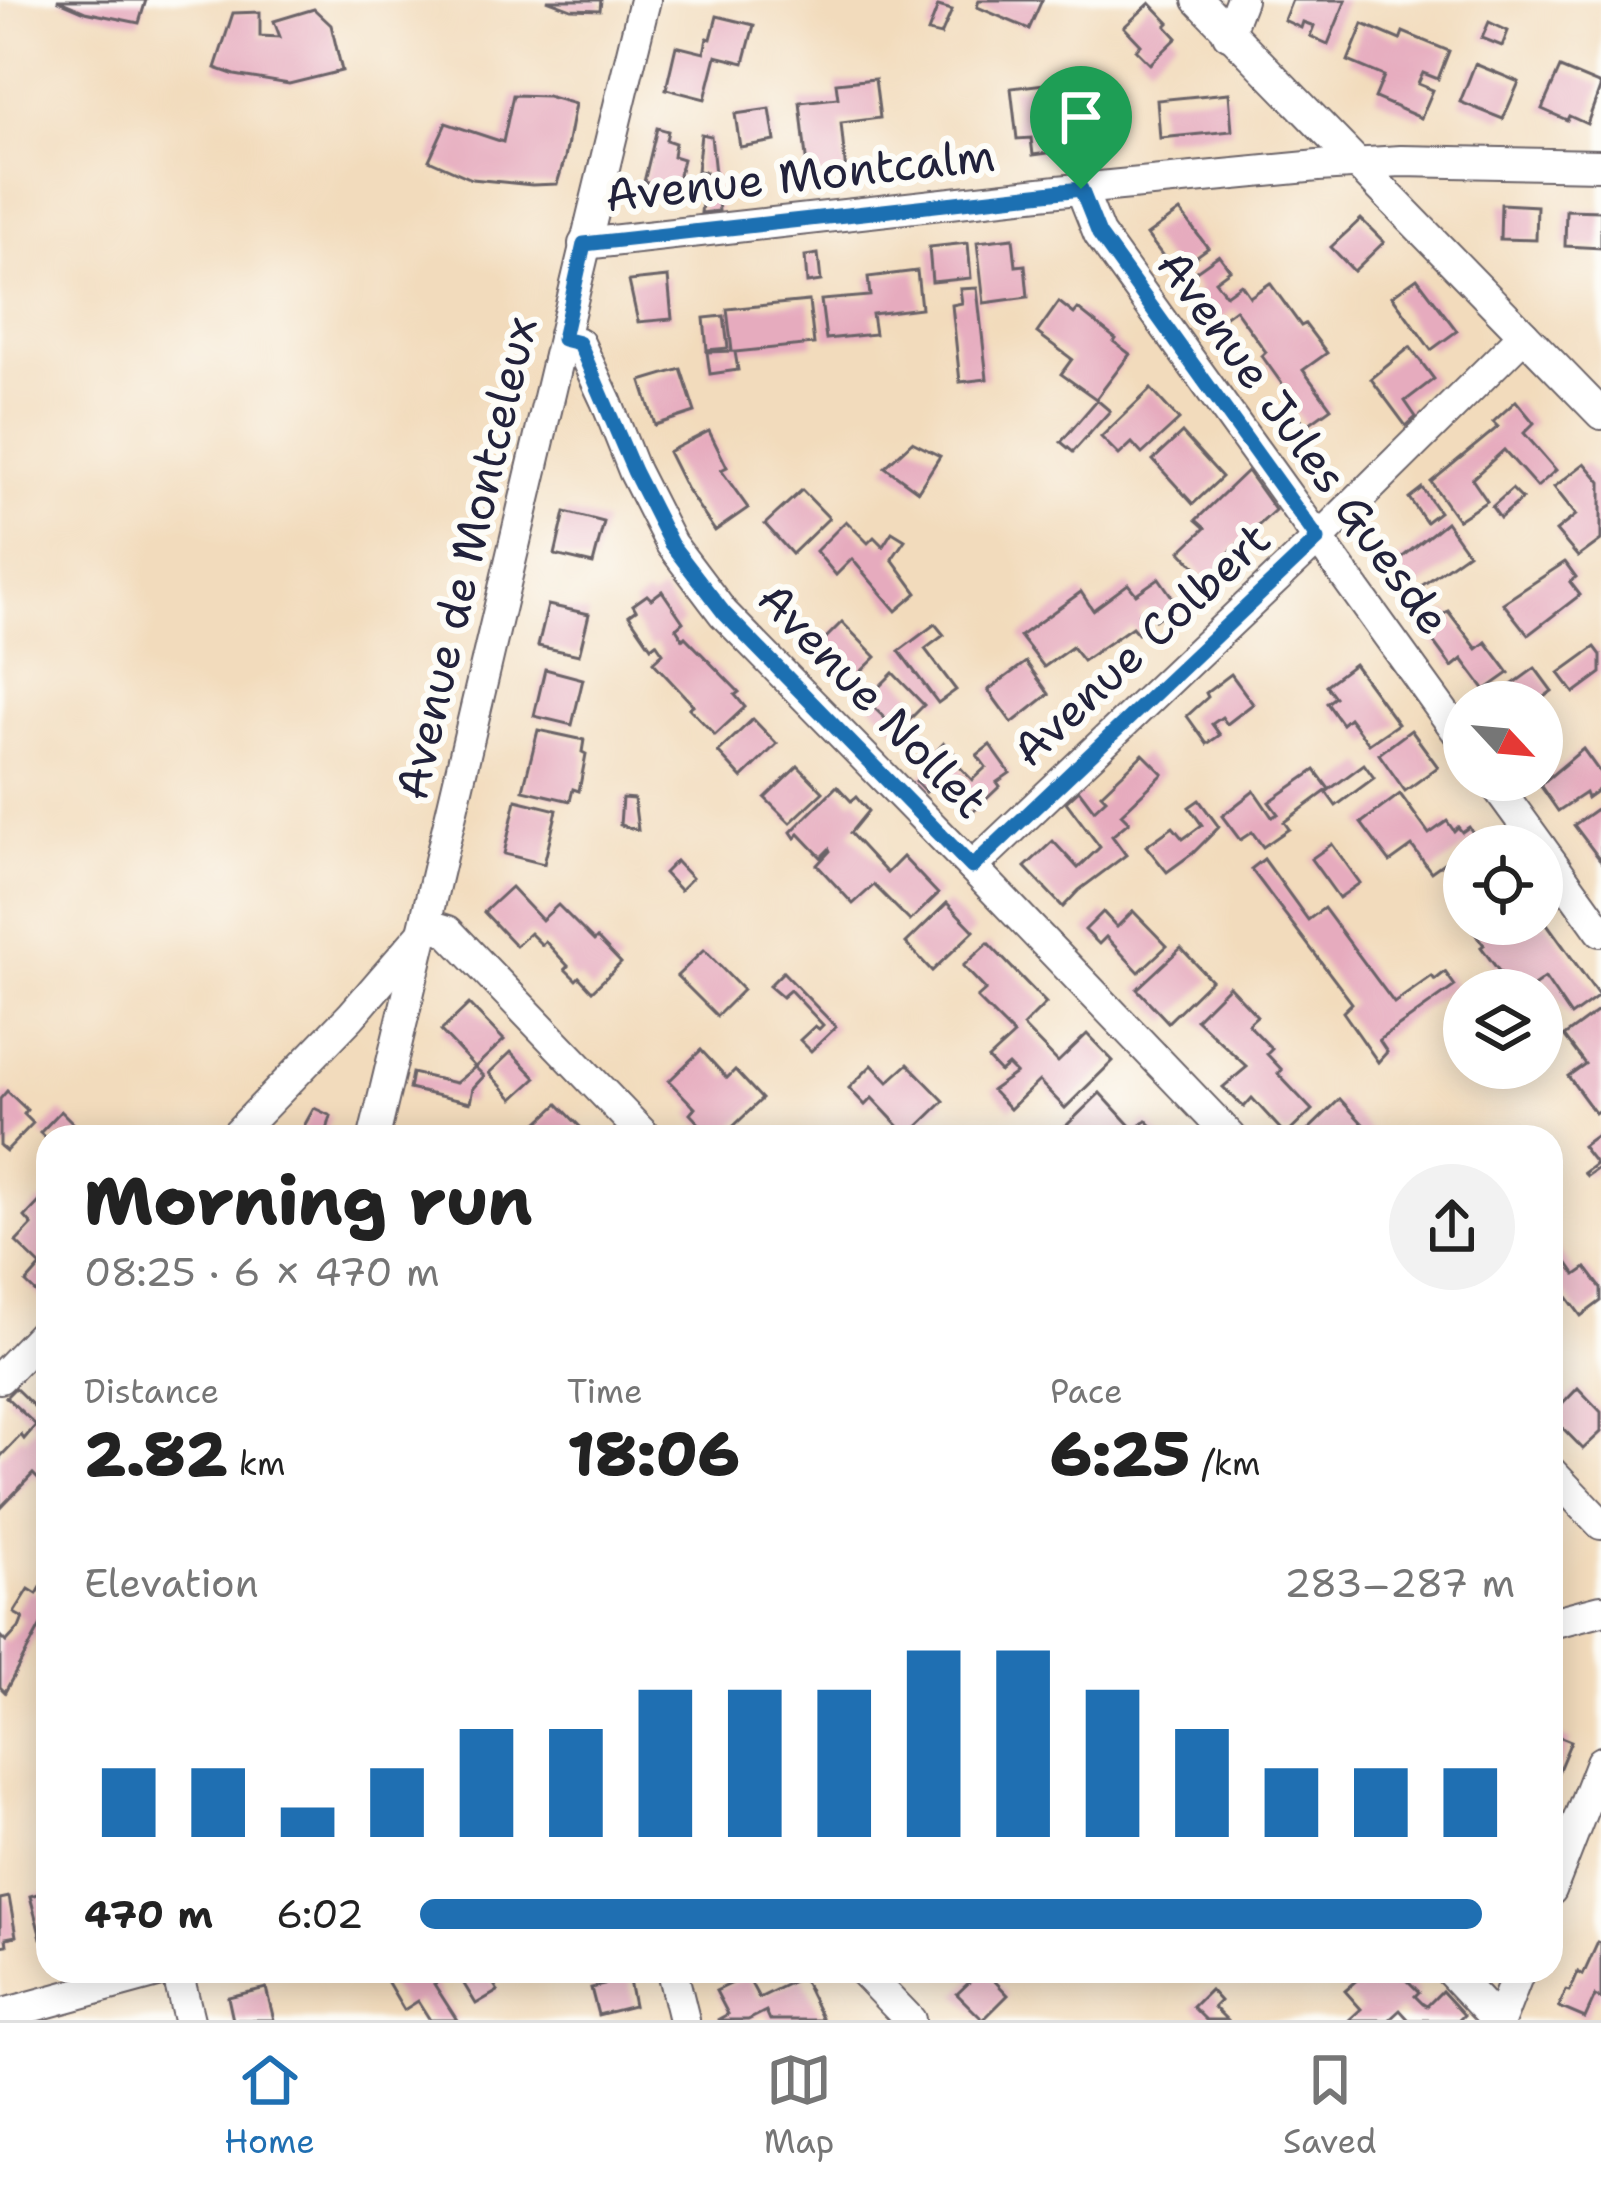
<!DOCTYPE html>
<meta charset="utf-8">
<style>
body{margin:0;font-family:"Shantell Sans",sans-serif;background:#f2f2f2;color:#222;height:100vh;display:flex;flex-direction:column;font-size:45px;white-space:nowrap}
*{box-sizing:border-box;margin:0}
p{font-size:39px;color:#767676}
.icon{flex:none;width:66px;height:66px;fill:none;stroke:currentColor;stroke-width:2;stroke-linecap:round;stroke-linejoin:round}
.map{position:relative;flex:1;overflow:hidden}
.side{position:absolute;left:36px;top:1125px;width:1527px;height:858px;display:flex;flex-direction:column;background:#fff;border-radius:36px;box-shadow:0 6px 30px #0003}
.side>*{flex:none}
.needle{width:78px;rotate:116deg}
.tools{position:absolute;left:1443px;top:681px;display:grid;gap:24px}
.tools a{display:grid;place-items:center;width:120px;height:120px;border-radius:50%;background:#fff;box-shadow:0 6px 30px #0003;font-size:60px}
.pin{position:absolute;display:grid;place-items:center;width:102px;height:102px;color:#fff;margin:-123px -51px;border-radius:50% 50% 50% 0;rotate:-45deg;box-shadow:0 0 12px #0007}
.pin .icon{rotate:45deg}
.round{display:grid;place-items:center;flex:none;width:126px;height:126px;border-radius:63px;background:#f2f2f2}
.head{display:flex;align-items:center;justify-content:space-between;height:204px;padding:0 48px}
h1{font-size:66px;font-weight:800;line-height:90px}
.stats{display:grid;grid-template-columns:repeat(3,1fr);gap:18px;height:204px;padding:12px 48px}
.stats div{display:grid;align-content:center}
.stats b{font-size:60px;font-weight:800}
.stats small{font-size:33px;font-weight:400}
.stats p{font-size:33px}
.chart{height:336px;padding:24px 48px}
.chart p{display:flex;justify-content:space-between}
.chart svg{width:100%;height:216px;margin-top:12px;stroke:#1f6fb2;stroke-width:6}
ul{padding:0 48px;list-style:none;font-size:39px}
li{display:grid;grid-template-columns:192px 144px 1fr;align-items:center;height:90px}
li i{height:30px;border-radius:15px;background:#1f6fb2}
.menu{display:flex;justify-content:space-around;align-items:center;height:168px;border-top:3px solid #e0e0e0;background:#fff;font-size:33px;color:#767676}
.menu a{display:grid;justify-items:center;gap:6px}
.menu .selected{color:#1f6fb2}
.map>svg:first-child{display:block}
</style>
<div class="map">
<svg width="1601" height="2020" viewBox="0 0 1601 2020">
<rect width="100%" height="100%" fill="#fdfcf7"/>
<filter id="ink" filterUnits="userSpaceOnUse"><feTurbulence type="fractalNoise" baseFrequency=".00833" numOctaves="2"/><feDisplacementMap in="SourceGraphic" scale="24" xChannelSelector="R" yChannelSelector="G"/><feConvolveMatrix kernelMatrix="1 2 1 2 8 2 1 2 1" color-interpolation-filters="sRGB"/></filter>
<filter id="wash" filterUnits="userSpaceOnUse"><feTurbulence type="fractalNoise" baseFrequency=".004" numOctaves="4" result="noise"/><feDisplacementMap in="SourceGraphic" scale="48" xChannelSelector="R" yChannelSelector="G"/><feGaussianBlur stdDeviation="2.7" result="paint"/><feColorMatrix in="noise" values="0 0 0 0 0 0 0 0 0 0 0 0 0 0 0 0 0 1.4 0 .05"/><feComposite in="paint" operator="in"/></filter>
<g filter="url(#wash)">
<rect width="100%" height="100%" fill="#f2dbbc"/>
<g id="blocks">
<!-- building -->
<g fill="#e6abbe">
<polygon points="57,0 146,0 139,23 85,12"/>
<polygon points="547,0 601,0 600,10 571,9"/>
<polygon points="979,0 1042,0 1029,29 977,7"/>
<polygon points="1292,0 1346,0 1328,44 1310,36 1314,26 1303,22 1301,28 1284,20"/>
<polygon points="1150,3 1169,23 1166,26 1177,38 1150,64 1136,50 1141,45 1124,27"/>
<polygon points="938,6 952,10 941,35 928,32"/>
<polygon points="314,9 331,25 342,71 289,84 235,75 215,68 233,13 260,12 260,36 280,37 274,21"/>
<polygon points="717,16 754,25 744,63 716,56 705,99 666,89 676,46 704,53 707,38 711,39"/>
<polygon points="1489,22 1508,31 1502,46 1482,38"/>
<polygon points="1363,24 1400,40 1403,32 1449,51 1438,79 1423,73 1418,84 1433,90 1421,118 1375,98 1384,76 1348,61"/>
<polygon points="1475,64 1519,82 1503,119 1460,102"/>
<polygon points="1560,68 1601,85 1587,124 1569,116 1567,120 1542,109"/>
<polygon points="875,79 880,118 841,123 846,173 808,177 800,102 838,98 836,83"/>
<polygon points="1070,81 1072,92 1093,89 1100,146 1033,155 1031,138 1017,139 1011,88"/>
<polygon points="1229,93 1232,131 1160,138 1157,100"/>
<polygon points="513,95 547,96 575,104 565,158 557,184 532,185 472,179 429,160 446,123 503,142"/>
<polygon points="770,109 775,141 740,147 735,114"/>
<polygon points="657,128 668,131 666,140 675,143 673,156 683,159 675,190 644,182"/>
<polygon points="701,134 711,136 719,211 701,213 705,172 697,171"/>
<polygon points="1501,204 1537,206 1536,240 1500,239"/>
<polygon points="1566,210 1601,211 1601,248 1565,246"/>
<polygon points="1180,211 1208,248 1175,272 1147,235"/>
<polygon points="1361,219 1384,242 1354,271 1331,247"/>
<polygon points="1013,238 1016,266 1025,265 1028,297 984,303 977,242"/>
<polygon points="968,243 971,278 932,282 929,247"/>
<polygon points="818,254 821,281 807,283 805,256"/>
<polygon points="1219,255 1230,270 1215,281 1226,295 1241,284 1250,297 1270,283 1301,326 1305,324 1327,353 1303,370 1331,408 1306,426 1293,408 1297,405 1262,356 1266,352 1235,309 1212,326 1191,297 1200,291 1189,276"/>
<polygon points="917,271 921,308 872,314 875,334 826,339 821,300 870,296 868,277"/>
<polygon points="668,277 672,319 638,322 629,281"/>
<polygon points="1417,278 1457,331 1431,350 1392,296"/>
<polygon points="977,288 987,379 960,382 952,305 962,303 960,289"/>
<polygon points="809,301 814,344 735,352 738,370 710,374 707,352 732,351 727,309"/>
<polygon points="1059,302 1074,314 1078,309 1116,339 1114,342 1130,354 1096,399 1061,374 1072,359 1037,333"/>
<polygon points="724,316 728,348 707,350 704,318"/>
<polygon points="1410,347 1434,379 1405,401 1416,417 1406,426 1371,379"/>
<polygon points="681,369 695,412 655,425 641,381"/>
<polygon points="1151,389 1179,420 1142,454 1132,443 1119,455 1101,437"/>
<polygon points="1097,400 1110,411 1073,452 1061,442"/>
<polygon points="1516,401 1534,423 1524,433 1556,470 1537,487 1504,450 1472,479 1487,501 1458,520 1431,482 1498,427 1493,422"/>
<polygon points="709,431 727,467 721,470 748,508 715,531 686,488 668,452"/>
<polygon points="1182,433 1222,477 1193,504 1153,460"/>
<polygon points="912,442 940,456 918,491 885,467"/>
<polygon points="1585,463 1601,482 1601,540 1578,557 1556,531 1576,515 1554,487"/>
<polygon points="1247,471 1275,510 1230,552 1234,557 1209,581 1181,551 1205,528 1196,520"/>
<polygon points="1422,488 1439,512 1426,522 1409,498"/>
<polygon points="1512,489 1522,499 1500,518 1492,507"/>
<polygon points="802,490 829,518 792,554 765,524"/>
<polygon points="565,512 604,522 593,564 555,555"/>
<polygon points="846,521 868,543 874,537 883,546 892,532 905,540 892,559 917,593 896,611 852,559 836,575 816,551"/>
<polygon points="1446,522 1468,553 1403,599 1384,572"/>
<polygon points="1565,562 1576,577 1570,582 1580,595 1528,635 1503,603"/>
<polygon points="1159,578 1177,604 1155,620 1147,609 1139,614 1148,627 1138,634 1132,627 1083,661 1072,647 1044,667 1020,636 1081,592 1093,610 1128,584 1136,594"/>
<polygon points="662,591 683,622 676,628 683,639 685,637 739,692 735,695 745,707 715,735 689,708 693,705 653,662 663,653 656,643 651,647 629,615 636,610 633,605 647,595 651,599"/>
<polygon points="548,605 589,614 579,655 538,646"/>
<polygon points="1448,611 1477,649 1486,642 1509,673 1485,690 1462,659 1452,667 1424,629"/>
<polygon points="842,622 876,657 847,685 814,650"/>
<polygon points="935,624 944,635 925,649 956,690 938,703 899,651"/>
<polygon points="1595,647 1601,655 1601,673 1574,693 1559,673"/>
<polygon points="1026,662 1049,694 1012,723 988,690"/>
<polygon points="1354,664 1398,724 1369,744 1349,718 1342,724 1327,703 1335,697 1326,685"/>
<polygon points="1535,668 1552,691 1537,702 1488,702"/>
<polygon points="545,669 583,679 572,725 534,716"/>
<polygon points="893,673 924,705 898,731 866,700"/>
<polygon points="1231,674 1253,704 1227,724 1222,717 1212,724 1220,735 1207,744 1187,716 1208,697 1206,693"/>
<polygon points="753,719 777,744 742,778 718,752"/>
<polygon points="538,730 584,740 582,752 586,754 579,791 573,789 570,801 523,790"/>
<polygon points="1411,730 1438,767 1405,791 1379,754"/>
<polygon points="944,743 958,757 954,761 972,780 986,767 977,755 990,745 1010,773 997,782 1000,786 973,812 940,778 926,792 916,781 934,764 929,759"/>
<polygon points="1583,749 1601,774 1601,788 1587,798 1585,793 1558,811 1540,785"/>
<polygon points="1143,754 1163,774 1121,814 1129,822 1112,836 1126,855 1079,890 1063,907 1025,867 1053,841 1078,868 1100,847 1066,802 1079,790 1094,810 1106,799 1101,794"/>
<polygon points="1364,764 1374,778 1336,806 1326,792"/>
<polygon points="798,766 823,792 790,823 765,798"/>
<polygon points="1315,770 1329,789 1284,822 1289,829 1263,847 1252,832 1240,840 1222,816 1254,791 1272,817 1278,814 1269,802"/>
<polygon points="837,786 851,801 856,797 868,811 850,833 887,873 903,857 938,894 910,921 874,885 853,904 817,865 830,851 829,849 821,857 799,834 795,838 791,832"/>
<polygon points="1400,794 1429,834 1447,821 1454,831 1458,827 1462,832 1469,827 1477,839 1431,872 1412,846 1390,862 1361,823"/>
<polygon points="622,798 634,799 638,830 620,825"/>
<polygon points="516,800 557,810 544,864 504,854"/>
<polygon points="1199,800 1219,827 1193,853 1167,872 1146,846 1173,827 1183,839 1202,825 1189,807"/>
<polygon points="1601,806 1601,861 1574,825"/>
<polygon points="1332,844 1360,883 1339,898 1311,859"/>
<polygon points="1264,859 1308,920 1324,908 1394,1003 1432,976 1435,980 1445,972 1455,986 1379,1040 1387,1052 1378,1062 1343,1012 1352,1003 1251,869"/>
<polygon points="676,861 692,878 680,890 664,873"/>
<polygon points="511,887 542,920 558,905 594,941 597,938 621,963 592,991 579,977 576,980 565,969 568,966 545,941 542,945 530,933 516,946 484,912"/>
<polygon points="947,903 974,931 932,971 906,943"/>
<polygon points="1133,911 1167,946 1139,972 1106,937 1099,944 1085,930 1103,912 1117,927"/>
<polygon points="1545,921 1599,996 1571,1016 1545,978 1528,990 1513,990 1481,947 1484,945 1468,924 1534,924 1537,927"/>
<polygon points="988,943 1046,1003 1023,1026 1058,1062 1087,1034 1113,1061 1065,1108 1039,1081 1010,1109 992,1090 1016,1073 1008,1065 1000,1072 988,1059 1014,1035 977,998 986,990 963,966"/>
<polygon points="1181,948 1211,980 1168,1022 1137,989"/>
<polygon points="704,950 743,990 717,1016 677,976"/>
<polygon points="783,972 836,1027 811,1051 800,1040 815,1026 819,1029 823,1025 790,990 782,997 769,986"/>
<polygon points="1229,986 1257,1016 1248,1024 1272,1049 1267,1054 1282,1070 1278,1074 1312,1110 1286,1135 1252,1098 1244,1107 1223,1087 1247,1067 1196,1019"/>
<polygon points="469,1004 504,1040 475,1067 441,1031"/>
<polygon points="1601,1009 1601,1109 1595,1113 1568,1076 1585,1064 1564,1036"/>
<polygon points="701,1050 727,1078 735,1070 762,1099 722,1137 712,1137 690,1114 695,1108 669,1081"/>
<polygon points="511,1052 536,1078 513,1099 489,1073"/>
<polygon points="908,1064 944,1101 908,1136 872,1098 865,1105 849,1088 872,1065 888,1082"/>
<polygon points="475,1067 484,1076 473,1088 470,1103 409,1089 412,1073 456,1083"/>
<polygon points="7,1091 27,1110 24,1114 33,1123 6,1151 0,1146 0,1099"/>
<polygon points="1100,1093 1135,1131 1146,1120 1163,1137 1077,1137 1066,1126"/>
<polygon points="1340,1099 1375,1137 1301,1137"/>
<polygon points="558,1104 588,1135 523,1137"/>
<polygon points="314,1108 331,1116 325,1137 298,1137"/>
<polygon points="61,1111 82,1132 77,1137 48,1137 48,1140 40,1133"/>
<polygon points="1601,1132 1601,1166 1587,1176 1584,1173 1596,1164 1582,1146"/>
<polygon points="41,1200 48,1206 48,1263 43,1268 48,1273 48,1304 26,1283 41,1266 16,1242 32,1225 25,1217"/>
<polygon points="1551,1239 1576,1275 1586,1268 1601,1288 1601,1301 1581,1316 1551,1275"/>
<polygon points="15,1388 48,1420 48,1424 42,1431 48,1436 48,1471 39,1480 33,1474 0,1508 0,1457 21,1435 24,1439 36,1425 6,1397"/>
<polygon points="1578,1388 1601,1412 1601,1432 1583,1449 1551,1416"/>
<polygon points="44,1582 48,1586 48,1612 5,1692 0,1687 0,1636 6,1642 19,1628 23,1618 14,1613 29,1589 37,1594"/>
<polygon points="1551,1733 1571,1741 1551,1789"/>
<polygon points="48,1891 48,1937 41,1938 30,1896"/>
<polygon points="9,1897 16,1936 6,1938 7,1945 0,1946 0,1899"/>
<polygon points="1598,1942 1601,1943 1601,1999 1595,1996 1585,2018 1559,2007 1566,1990 1570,1991 1578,1972 1583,1975"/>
<polygon points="388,1971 446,1971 449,1975 434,1984 457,2020 430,2020 418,2001 404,2010 383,1974"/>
<polygon points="456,1971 486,1971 498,1991 476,2004"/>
<polygon points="600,1971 627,1971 634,2006 598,2015 591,1988 604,1985"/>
<polygon points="981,1971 985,1971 1008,1995 983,2020 957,1994"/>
<polygon points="1368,1971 1398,1971 1419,1992 1415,1996 1423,2004 1427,2006 1442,1991 1464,2015 1459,2020 1409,2020 1400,2010 1389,2020 1349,2020 1361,2009 1345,1991"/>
<polygon points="747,1976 759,1998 802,1977 823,2020 770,2020 766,2011 748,2020 717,2020 728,2014 716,1991"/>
<polygon points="266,1988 274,2020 233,2020 228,1997"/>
<polygon points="1210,1990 1220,2001 1214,2007 1227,2020 1206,2020 1193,2007"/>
</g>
</g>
</g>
<g filter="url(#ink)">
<use href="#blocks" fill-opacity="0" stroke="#6b6368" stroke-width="3"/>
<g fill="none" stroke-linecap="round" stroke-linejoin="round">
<!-- street casing -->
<g stroke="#6b6368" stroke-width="34">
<g id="street">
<polyline points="1198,0 1601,414"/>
<polyline points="1228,34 1241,0"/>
<polyline points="1081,189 1099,234 1464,741"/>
<polyline points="584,244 1058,191 1318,166 1401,161 1601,165"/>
<polyline points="563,339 579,343 606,401 634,471 671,544 723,613 972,867 1231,1137"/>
<polyline points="1492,780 1540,846"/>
<polyline points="1542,849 1601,931"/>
<polyline points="972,867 1318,539 1524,335"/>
<polyline points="426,924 448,931 646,1137"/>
<polyline points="234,1137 351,1016 421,935"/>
<path d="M 374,1137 C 466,758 551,378 645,0"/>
<polyline points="0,1378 48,1328"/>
<polyline points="1551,1472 1601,1524"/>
<polyline points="1551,1623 1601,1610"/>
<polyline points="1551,1890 1601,1762"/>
<polyline points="177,1971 189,2020"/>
<polyline points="672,1971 684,2020"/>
<polyline points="863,1971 910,2020"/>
<polyline points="1450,1971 1496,2020"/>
<polyline points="0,2015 161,1971"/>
<polyline points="1500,2020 1519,1971"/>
</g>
</g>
<!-- street -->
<use href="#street" stroke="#fff" stroke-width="30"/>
</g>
</g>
<g fill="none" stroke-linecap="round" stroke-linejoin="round" filter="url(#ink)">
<!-- route casing -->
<g stroke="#fff" stroke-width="24">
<polygon id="route" points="1081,189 1099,234 1318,539 972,867 724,613 671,544 634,471 579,343 563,339 584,244"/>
</g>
<!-- route -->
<use href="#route" stroke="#1f6fb2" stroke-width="15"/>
</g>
<g text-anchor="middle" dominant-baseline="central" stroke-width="12" stroke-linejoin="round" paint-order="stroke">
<!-- street labels -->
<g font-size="45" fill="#22223b" stroke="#fdfcf7">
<text transform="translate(800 175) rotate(-6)">Avenue Montcalm</text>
<text transform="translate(1304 442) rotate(54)">Avenue Jules Guesde</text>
<text transform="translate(466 558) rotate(-77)">Avenue de Montceleux</text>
<text transform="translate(1141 644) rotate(-43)">Avenue Colbert</text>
<text transform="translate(873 700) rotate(46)">Avenue Nollet</text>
</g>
</g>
</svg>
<div class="tools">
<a><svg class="needle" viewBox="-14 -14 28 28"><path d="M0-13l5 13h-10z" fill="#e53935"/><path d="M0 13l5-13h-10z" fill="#767676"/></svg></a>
<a><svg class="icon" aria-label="locate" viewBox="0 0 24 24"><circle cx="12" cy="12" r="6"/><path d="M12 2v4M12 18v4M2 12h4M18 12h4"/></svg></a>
<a><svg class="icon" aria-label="layers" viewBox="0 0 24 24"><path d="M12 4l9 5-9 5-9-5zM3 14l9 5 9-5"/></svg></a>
</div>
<div class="pin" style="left:1081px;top:189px;background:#1e9e55"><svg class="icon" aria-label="arrive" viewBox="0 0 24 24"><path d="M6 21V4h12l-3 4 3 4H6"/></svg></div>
<section class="side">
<div class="head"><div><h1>Morning run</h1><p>08:25 · 6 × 470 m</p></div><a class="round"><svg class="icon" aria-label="share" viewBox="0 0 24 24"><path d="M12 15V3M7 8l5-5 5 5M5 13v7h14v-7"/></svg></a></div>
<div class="stats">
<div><p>Distance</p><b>2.82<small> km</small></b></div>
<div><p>Time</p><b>18:06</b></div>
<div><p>Pace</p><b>6:25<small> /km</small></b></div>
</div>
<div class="chart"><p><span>Elevation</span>283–287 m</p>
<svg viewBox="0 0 160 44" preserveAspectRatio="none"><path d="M5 44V30M15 44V30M25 44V38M35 44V30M45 44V22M55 44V22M65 44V14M75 44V14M85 44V14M95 44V6M105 44V6M115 44V14M125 44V22M135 44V30M145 44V30M155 44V30"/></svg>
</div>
<ul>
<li><b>470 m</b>6:02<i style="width:97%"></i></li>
</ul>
</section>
</div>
<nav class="menu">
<a class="selected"><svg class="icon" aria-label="home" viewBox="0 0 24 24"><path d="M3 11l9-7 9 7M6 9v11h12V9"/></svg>Home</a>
<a><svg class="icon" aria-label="map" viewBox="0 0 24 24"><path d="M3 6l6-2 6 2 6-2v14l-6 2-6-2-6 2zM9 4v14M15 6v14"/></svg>Map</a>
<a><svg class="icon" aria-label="saved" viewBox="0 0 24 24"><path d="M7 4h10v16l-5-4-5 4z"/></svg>Saved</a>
</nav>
